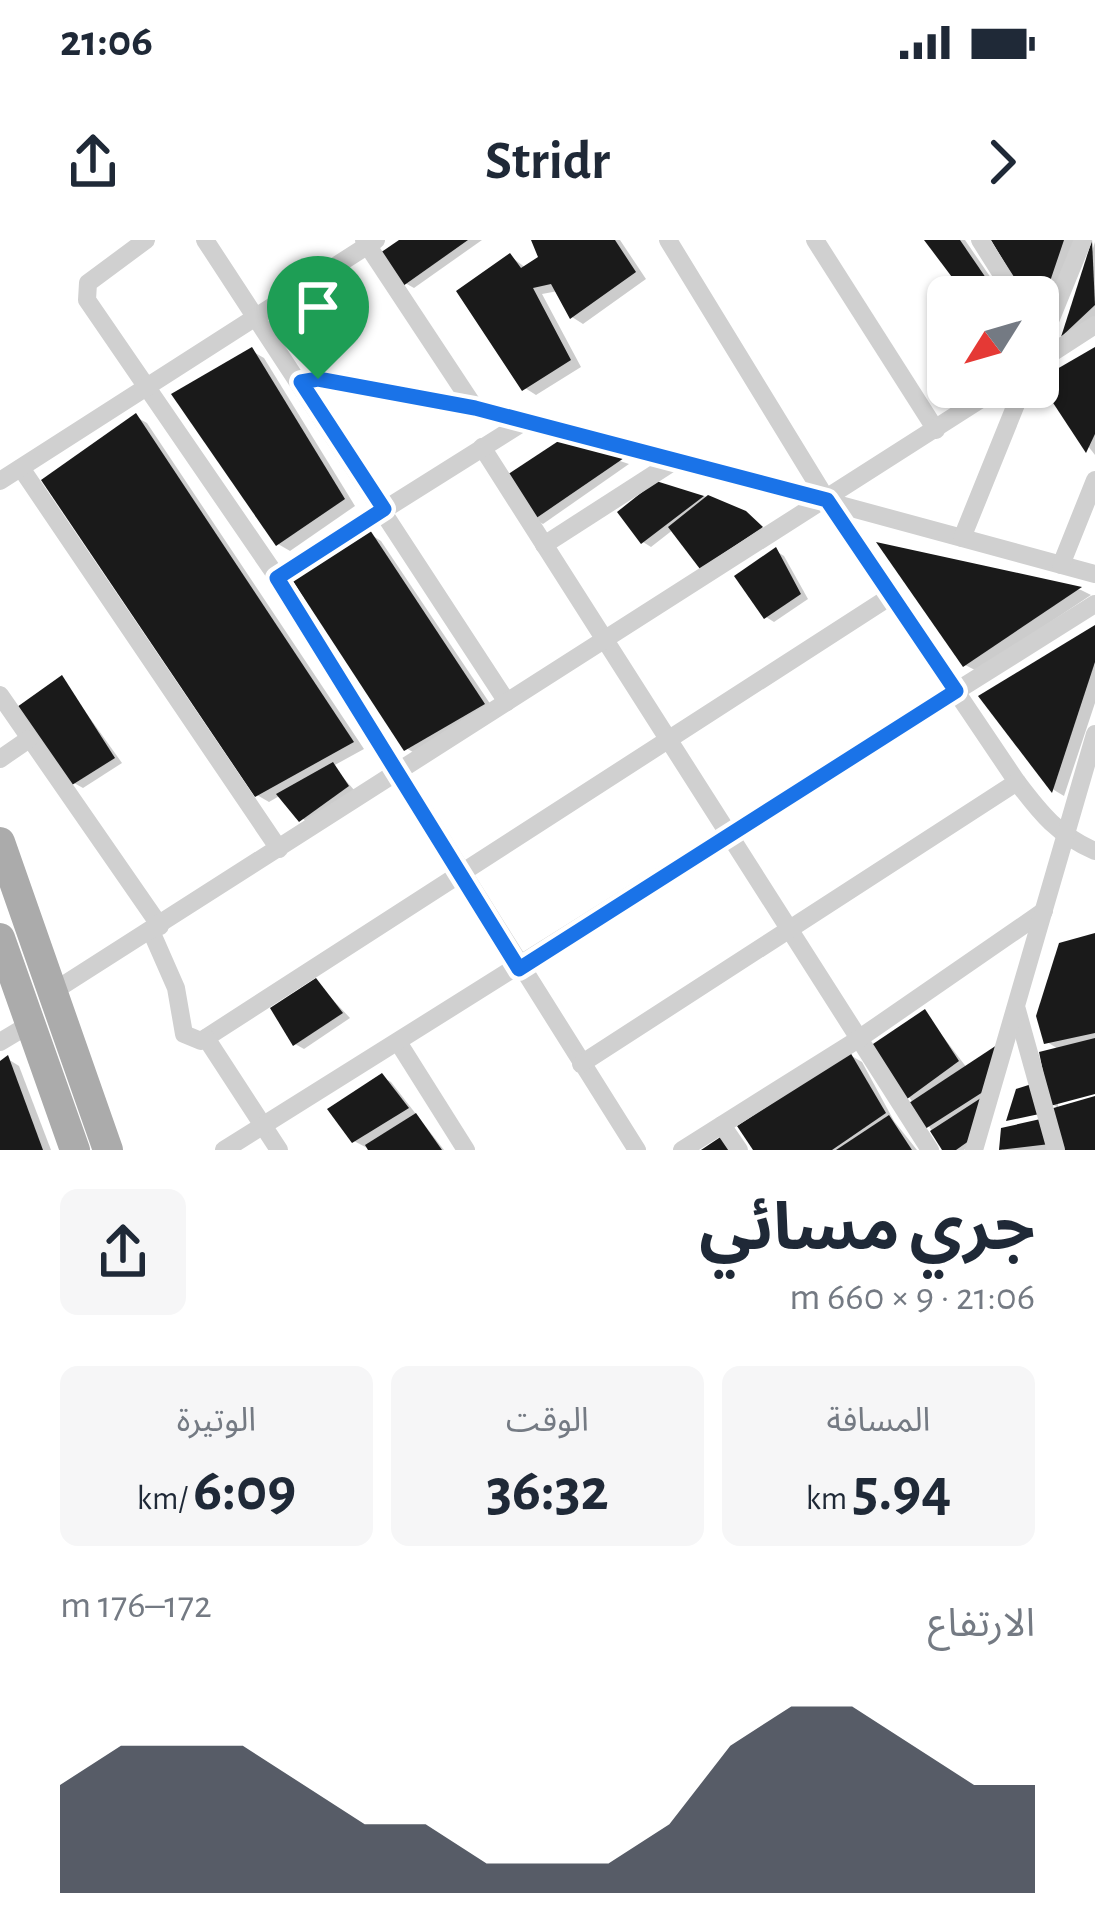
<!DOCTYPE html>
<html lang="ar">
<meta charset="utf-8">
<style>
body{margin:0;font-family:"Alegreya Sans","Noto Sans Arabic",sans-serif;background:#f6f6f7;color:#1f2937;direction:rtl;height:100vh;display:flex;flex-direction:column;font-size:45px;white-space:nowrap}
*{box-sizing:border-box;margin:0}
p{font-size:39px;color:#747a83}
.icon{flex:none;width:66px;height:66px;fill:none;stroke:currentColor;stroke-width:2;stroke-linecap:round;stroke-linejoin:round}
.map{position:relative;height:910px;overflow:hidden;direction:ltr}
.sheet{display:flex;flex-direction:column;background:#fff;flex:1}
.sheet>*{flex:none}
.needle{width:78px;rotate:233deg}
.controls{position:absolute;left:927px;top:36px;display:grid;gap:24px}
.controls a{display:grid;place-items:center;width:132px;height:132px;border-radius:18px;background:#fff;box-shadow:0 3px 9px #0004;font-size:60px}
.pin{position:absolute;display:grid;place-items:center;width:102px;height:102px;color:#fff;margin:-123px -51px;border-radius:50% 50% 50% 0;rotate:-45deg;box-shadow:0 0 12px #0007}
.pin .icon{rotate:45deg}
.round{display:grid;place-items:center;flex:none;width:126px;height:126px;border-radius:18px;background:#f6f6f7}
.summary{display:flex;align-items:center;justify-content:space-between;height:204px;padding:0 60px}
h1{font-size:66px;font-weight:700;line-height:90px}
.figures{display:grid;grid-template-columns:repeat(3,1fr);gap:18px;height:204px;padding:12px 60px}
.figures div{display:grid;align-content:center;border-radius:18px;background:#f6f6f7;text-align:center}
.figures b{font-size:60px;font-weight:700}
.figures small{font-size:33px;font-weight:400}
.figures p{font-size:33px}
.chart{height:336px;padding:24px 60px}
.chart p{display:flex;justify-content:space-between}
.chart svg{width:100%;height:216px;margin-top:12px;fill:#111827;opacity:.7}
.status{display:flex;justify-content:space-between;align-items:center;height:84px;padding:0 60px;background:#fff;direction:ltr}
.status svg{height:33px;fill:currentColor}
header{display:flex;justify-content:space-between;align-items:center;height:156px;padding:0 60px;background:#fff;font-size:54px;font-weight:700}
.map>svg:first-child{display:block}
</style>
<div class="status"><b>21:06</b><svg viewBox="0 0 49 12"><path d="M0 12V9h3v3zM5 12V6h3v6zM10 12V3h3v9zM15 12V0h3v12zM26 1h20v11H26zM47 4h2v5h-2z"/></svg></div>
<header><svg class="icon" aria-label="forward" viewBox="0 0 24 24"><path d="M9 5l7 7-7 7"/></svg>Stridr<svg class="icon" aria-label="share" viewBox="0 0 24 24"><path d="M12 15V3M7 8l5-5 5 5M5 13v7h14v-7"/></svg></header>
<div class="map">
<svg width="1095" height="910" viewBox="0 0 1095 910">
<rect width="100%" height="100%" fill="#fff"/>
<!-- shadow -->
<g fill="#0003">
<polygon points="404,0 482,0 414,48 405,43"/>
<polygon points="535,0 620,0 646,39 583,84 572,77 558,51 542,54 581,127 536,155 525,148 510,16 526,28 542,19"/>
<polygon points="928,0 965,0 1004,57 971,57"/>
<polygon points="994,0 1078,0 1050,81 1040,75 1038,57 1029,57"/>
<polygon points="1095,2 1095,77 1065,95"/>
<polygon points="1095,110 1095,215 1039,143"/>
<polygon points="252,111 264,118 355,266 290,311 278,304"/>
<polygon points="136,177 147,183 364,509 333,526 355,551 309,585 281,555 269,562 257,555"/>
<polygon points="563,202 629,224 543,284 534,279"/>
<polygon points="656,244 707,257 769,292 711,332 674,289 651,307 643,302"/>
<polygon points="370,294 381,301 495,471 418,515 406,508"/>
<polygon points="882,306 1081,350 1091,355 977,431 965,425"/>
<polygon points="776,311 784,316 808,359 774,382 766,377"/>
<polygon points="1095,388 1095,463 1064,556 1054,550 983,456"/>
<polygon points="62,439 122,523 83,548 74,543"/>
<polygon points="1095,696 1095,851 1058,861 1058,867 1095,857 1095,910 1063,910 1060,869 1052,864 1060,810 1047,802"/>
<polygon points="316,742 350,778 304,809 295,804"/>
<polygon points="925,773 967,828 1000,806 980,898 964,910 945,910 909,857"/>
<polygon points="850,815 862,822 894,881 917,910 757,910 741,887"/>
<polygon points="8,819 19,826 51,910 0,910 0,824"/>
<polygon points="382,837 391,842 444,910 371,910 354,901"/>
<polygon points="1045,881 1051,910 1003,910 1004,891"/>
</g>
<!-- building -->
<g fill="#1a1a1a">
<polygon points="399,0 468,0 403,46 380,13"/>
<polygon points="531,0 615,0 636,32 570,79 551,44 533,48 571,120 522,151 456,51 510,13 521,28 538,17"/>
<polygon points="924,0 960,0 999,57 967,57"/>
<polygon points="991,0 1064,0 1039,74 1038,57 1025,57"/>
<polygon points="1092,0 1095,65 1061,97"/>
<polygon points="252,107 345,259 276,306 171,154"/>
<polygon points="1095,107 1095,194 1086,213 1038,140"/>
<polygon points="136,173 354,502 255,557 41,240"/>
<polygon points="563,198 624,218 532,281 504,237"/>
<polygon points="656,241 704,256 641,304 617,272"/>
<polygon points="708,255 746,271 763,287 700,329 668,287"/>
<polygon points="370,290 485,464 404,511 291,338"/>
<polygon points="876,302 1082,347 963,427"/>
<polygon points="776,307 801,354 764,379 734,336"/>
<polygon points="1095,385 1095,422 1052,553 978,456"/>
<polygon points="62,435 115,518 72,545 17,467"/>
<polygon points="333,522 349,546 299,582 276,554"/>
<polygon points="1095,693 1095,793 1044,804 1036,776 1059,703"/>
<polygon points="316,738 343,773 293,806 270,768"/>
<polygon points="925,769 959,821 907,859 870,806"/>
<polygon points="1095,798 1095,854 1050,866 1039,812"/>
<polygon points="1000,803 986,850 925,889 909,863"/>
<polygon points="850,812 886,873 832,910 753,910 737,886"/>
<polygon points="8,815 43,910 0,910 0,821"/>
<polygon points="382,833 409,868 352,903 327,869"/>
<polygon points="1038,842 1044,873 1006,881 1016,849"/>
<polygon points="984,856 976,896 956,910 942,910 930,891"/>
<polygon points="1095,856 1095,910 1060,910 1050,869"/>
<polygon points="416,873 442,910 368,910 365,905"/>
<polygon points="889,875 912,910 836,910"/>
<polygon points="1045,878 1050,904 999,910 1001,888"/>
<polygon points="725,894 735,910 701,910"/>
</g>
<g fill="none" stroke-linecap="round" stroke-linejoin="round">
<!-- street -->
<g stroke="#d0d0d0" stroke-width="18">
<polyline points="146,0 88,43 87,60 277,337 637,910"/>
<polyline points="205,0 507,462"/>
<polyline points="364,0 475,168"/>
<path d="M 668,0 L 827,260 L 1017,542 C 1041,574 1058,595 1095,611"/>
<polyline points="815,0 936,190"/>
<polyline points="980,0 1016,57"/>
<polyline points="1038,110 1083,0"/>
<polyline points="1038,122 1095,85"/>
<polyline points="301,142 344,141 527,180 1095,334"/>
<polyline points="482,207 930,910"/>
<polyline points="21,228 279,609"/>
<polyline points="0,241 376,0"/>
<polyline points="962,298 1023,147"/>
<polyline points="544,305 676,220"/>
<polyline points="1061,325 1095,240"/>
<polyline points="277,337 527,180"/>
<polyline points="0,455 160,686"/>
<polyline points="0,519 29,499"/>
<polyline points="151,691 176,748 184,794 201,801 891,356"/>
<polyline points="54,751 1000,147"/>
<polyline points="1017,770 1056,910"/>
<polyline points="206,798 279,910"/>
<polyline points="0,802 30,784"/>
<polyline points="398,802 466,910"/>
<polyline points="581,824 1017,542"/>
<polyline points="722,885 739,910"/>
<polyline points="224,910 1095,364"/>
<polyline points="682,910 857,800 1044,671"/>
<polyline points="974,910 1095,494"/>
</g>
<!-- primary -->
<g stroke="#ababab" stroke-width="30">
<polyline points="0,602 108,910"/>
<polyline points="0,698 75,910"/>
</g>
</g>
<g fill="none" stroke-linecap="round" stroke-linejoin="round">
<!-- route casing -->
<g stroke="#fff" stroke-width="24">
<polygon id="route" points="318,139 475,168 827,260 956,451 519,729 277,338 384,269 301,142"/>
</g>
<!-- route -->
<use href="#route" stroke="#1a73e8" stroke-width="15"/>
</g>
</svg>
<div class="controls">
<a><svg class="needle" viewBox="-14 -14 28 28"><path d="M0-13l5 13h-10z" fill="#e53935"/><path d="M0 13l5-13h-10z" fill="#747a83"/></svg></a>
</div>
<div class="pin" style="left:318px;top:139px;background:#1e9e55"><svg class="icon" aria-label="arrive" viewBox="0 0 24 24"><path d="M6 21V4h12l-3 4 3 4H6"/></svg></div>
</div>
<section class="sheet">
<div class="summary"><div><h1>جري مسائي</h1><p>21:06 · 9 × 660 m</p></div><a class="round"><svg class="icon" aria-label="share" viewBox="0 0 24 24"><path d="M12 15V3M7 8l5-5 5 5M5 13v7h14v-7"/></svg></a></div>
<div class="figures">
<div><p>المسافة</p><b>5.94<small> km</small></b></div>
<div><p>الوقت</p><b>36:32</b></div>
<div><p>الوتيرة</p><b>6:09<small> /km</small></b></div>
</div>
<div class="chart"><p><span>الارتفاع</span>172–176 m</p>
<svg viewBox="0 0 160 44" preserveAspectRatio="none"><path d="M0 44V22L10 14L20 14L30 14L40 22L50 30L60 30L70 38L80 38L90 38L100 30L110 14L120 6L130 6L140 14L150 22L160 22V44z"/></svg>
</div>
</section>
